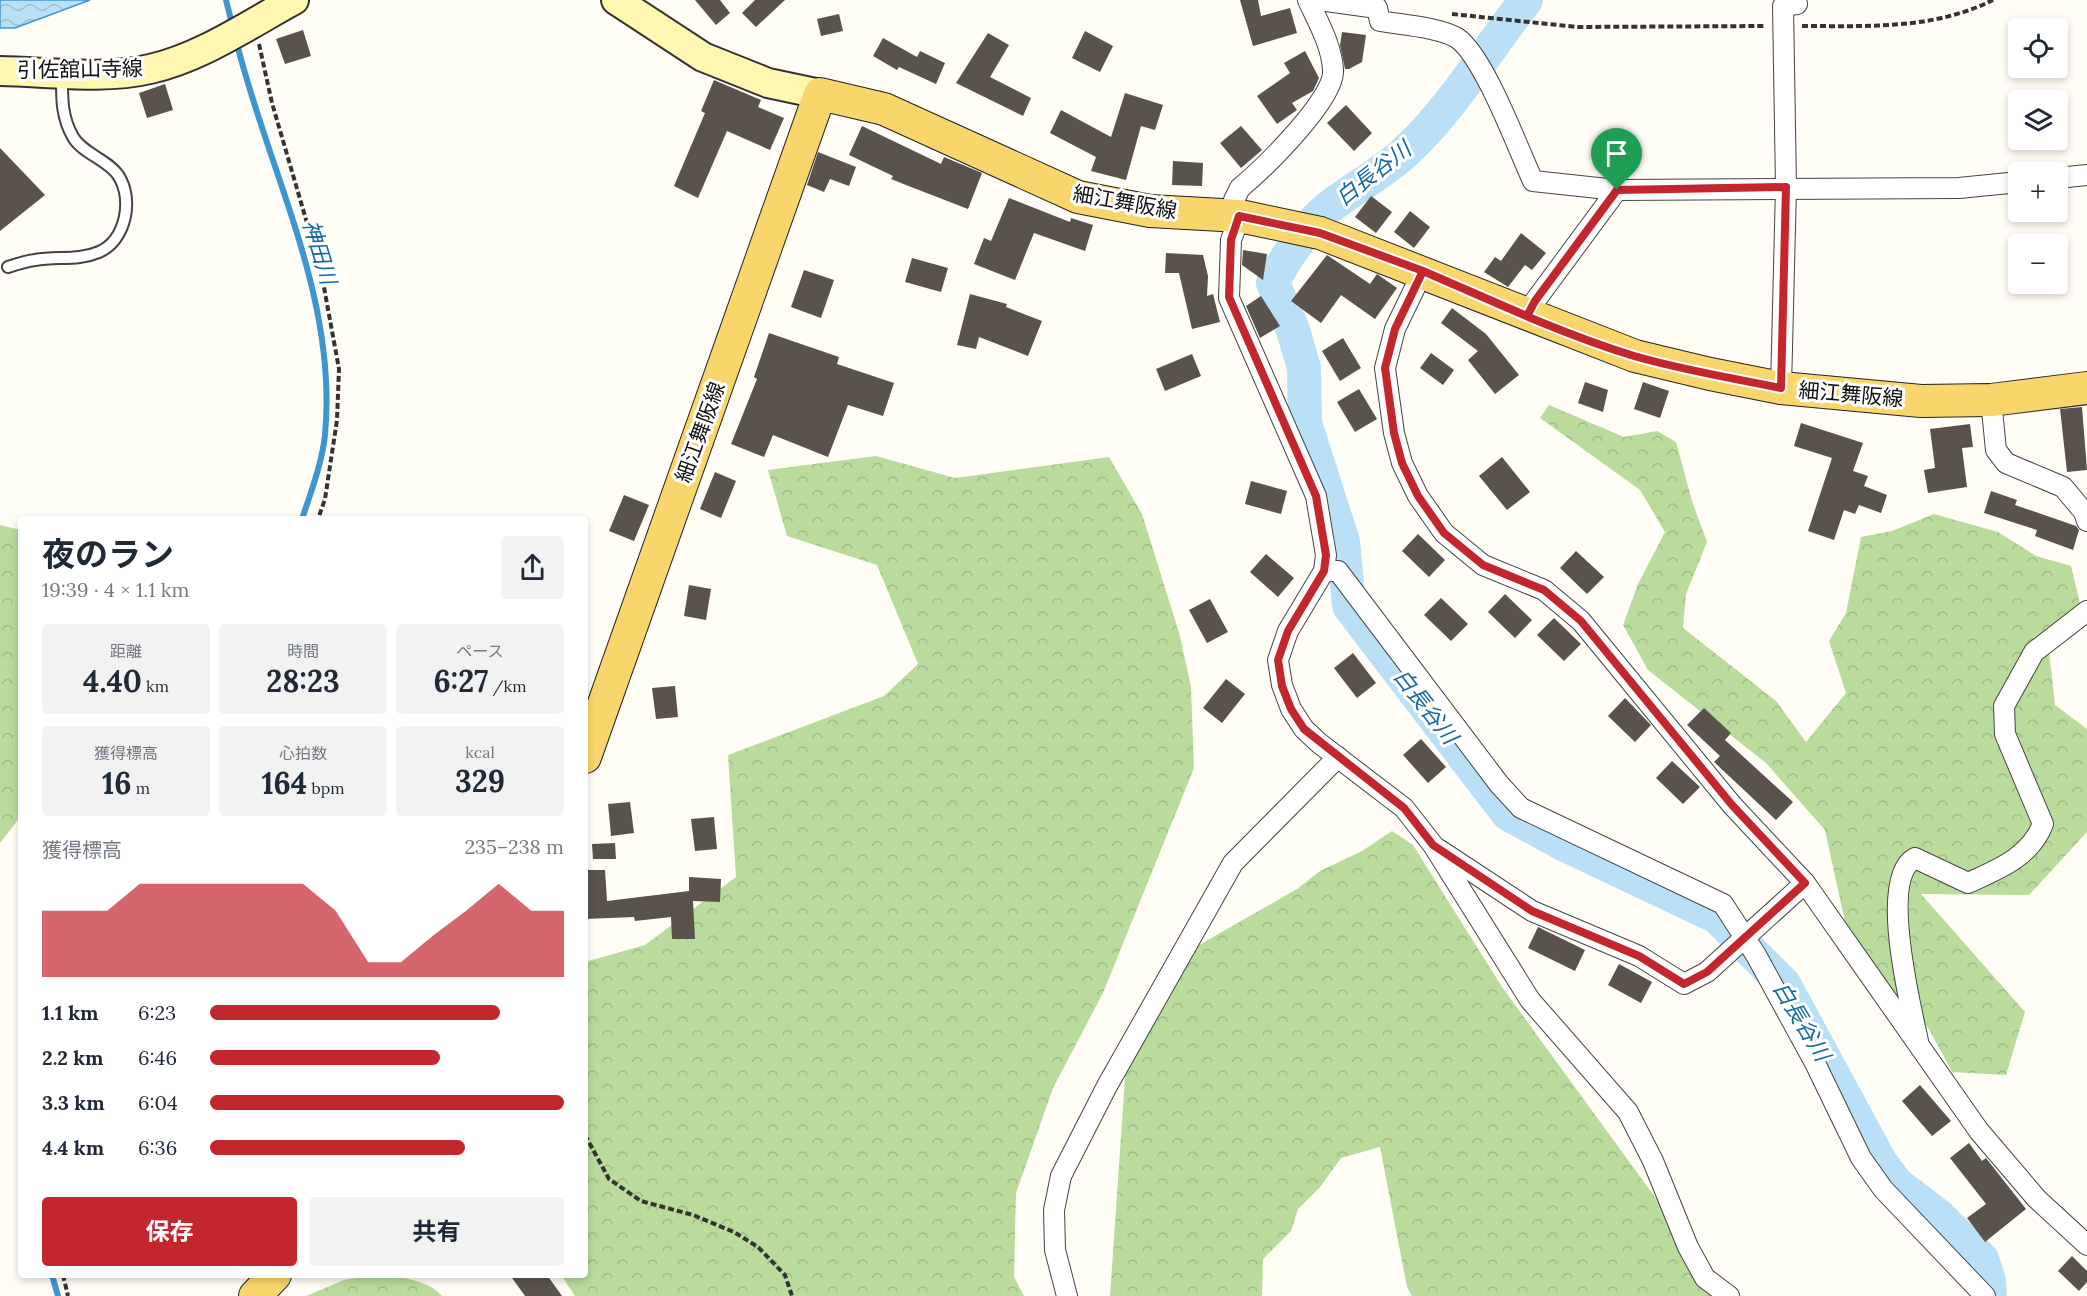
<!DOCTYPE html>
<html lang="ja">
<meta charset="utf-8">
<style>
body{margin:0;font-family:Lora,"Noto Sans JP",serif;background:#f2f2f3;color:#1f2937;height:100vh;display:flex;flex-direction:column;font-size:22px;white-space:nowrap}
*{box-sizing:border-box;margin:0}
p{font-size:20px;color:#747a83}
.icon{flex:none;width:33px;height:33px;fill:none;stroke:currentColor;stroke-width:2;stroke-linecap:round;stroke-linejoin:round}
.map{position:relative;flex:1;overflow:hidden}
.drawer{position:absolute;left:18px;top:516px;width:570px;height:762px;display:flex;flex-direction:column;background:#fff;border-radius:6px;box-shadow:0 3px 9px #0003}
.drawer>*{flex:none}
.buttons{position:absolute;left:2008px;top:18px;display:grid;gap:12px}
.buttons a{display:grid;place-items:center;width:60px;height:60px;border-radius:6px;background:#fff;box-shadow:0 3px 9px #0003;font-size:30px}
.pin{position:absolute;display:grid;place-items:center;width:51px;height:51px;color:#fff;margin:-62px -26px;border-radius:50% 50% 50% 0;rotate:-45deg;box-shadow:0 0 6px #0007}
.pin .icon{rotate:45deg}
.round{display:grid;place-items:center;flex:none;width:63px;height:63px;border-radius:6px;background:#f2f2f3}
.head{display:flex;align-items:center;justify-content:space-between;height:102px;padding:0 24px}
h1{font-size:33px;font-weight:700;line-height:45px}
.stats{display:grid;grid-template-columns:repeat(3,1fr);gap:9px;height:102px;padding:6px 24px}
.stats div{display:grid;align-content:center;border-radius:6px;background:#f2f2f3;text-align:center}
.stats b{font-size:30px;font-weight:700}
.stats small{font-size:16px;font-weight:400}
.stats p{font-size:16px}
.chart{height:168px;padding:12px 24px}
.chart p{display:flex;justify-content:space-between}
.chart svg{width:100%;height:108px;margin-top:6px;fill:#c4262e;opacity:.7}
.action{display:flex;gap:12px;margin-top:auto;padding:12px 24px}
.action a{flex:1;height:69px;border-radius:6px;background:#c4262e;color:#fff;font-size:24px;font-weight:700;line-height:69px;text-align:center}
.action a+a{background:#f2f2f3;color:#1f2937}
ul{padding:0 24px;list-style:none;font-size:20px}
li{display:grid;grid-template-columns:96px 72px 1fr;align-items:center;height:45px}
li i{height:15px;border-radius:8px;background:#c4262e}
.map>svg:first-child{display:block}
</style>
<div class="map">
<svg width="2087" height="1296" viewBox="0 0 2087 1296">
<defs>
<pattern id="forest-crowns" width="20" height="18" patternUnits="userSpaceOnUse" patternTransform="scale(1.5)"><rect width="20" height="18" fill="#b9dc9c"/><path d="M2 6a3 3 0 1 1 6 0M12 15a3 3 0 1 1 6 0" fill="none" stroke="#9ebc85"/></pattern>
<pattern id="water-waves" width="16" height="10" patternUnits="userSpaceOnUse" patternTransform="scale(1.5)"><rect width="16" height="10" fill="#b9e0f7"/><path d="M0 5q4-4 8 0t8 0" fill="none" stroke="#9ebfd3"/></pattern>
</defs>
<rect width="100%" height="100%" fill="#fffdf5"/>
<!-- forest -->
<g fill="url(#forest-crowns)">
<polygon points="1549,405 1624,437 1657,431 1676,442 1692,501 1707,542 1686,594 1683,628 1776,701 1806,742 1846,693 1829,641 1846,613 1861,537 1892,531 1934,514 1998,532 2036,556 2071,566 2084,620 2049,652 2055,705 2087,729 2087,832 2029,895 1921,894 2025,1012 2006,1075 1952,1072 1929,1029 1850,945 1825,830 1766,763 1648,670 1623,625 1638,584 1665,532 1640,490 1540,418"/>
<polygon points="876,456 955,478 1109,457 1142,514 1180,636 1191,687 1194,768 1103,993 1053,1088 1016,1193 1014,1277 1024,1296 575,1296 561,1275 585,1275 585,962 645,945 736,877 728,755 884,696 918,664 877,565 787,536 768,470"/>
<polygon points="0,525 21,530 21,816 0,843"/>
<polygon points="1392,831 1413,845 1502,987 1657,1200 1676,1237 1683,1259 1734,1296 1412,1296 1407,1287 1380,1147 1341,1158 1320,1187 1298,1209 1291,1231 1263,1259 1262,1296 1110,1296 1126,1064 1187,952 1297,889 1320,871 1362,851"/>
<path d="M 374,1275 C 394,1275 429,1280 442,1296 L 306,1296 L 344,1280 Z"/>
</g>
<!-- water -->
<polygon fill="url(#water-waves)" stroke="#3f96cf" stroke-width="1.5" points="0,0 90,0 15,28 0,28"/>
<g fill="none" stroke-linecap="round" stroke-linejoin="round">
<!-- stream -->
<g stroke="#3f96cf" stroke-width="6">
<polyline points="226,0 233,28"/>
<path d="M 236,40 C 268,171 338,296 325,435 C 322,463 311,492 302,519"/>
<polyline points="52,1275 58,1296"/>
</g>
<!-- river -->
<path stroke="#b9e0f7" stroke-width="34" d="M 1526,0 C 1486,51 1451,110 1404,153 C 1380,175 1350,190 1326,210 C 1310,222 1280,265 1273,283 L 1293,330 L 1304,368 L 1305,423 L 1343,542 L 1349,606 L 1508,814 L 1565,845 L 1717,917 L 1784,984 L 1881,1163 L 1897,1184 L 1939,1216 L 1982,1259 L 1989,1281 L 1990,1296"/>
</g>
<!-- building -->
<g fill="#5a524d">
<polygon points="695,0 720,0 730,13 716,25"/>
<polygon points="755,0 785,0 756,27 742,13"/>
<polygon points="1240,0 1258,0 1261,16 1290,8 1297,33 1253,46"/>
<polygon points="839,14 843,31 821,36 817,19"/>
<polygon points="303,30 311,56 285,64 276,39"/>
<polygon points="1085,31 1113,46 1100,72 1072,58"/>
<polygon points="1342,32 1366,35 1362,62 1349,69 1345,69 1340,45"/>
<polygon points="988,33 1009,45 990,77 1031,98 1023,116 956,83"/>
<polygon points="883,38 917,57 920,51 945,63 936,84 899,67 897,70 873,56"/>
<polygon points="1305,51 1319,78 1313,91 1292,103 1297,110 1277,124 1257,96 1290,73 1284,63"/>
<polygon points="714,80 761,100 758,107 784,118 770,150 727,131 698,198 674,186 705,113 701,111"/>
<polygon points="165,84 173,110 147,118 139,93"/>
<polygon points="1125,93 1163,105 1155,130 1141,126 1126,180 1091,171 1096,157 1050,133 1061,110 1111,137"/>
<polygon points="1346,105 1372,133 1354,151 1327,123"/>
<polygon points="862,126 941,164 944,157 982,173 968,209 906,185 891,179 893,176 849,155"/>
<polygon points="1241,126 1262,150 1241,168 1220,143"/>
<polygon points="0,148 45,195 0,231"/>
<polygon points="818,152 856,167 849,186 830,179 824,192 807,185"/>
<polygon points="1173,161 1203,163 1202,186 1172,185"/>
<polygon points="1371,196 1392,212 1376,233 1355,217"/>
<polygon points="1009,198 1070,222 1071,218 1093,225 1085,251 1034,233 1015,280 974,264 984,238 991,241"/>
<polygon points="1410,211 1430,227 1414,248 1394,232"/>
<polygon points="1521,233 1546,253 1532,270 1525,265 1508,287 1484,272 1495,257 1501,261"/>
<polygon points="1243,250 1267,254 1263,280 1242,265"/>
<polygon points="1166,253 1203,255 1208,276 1207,296 1213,294 1220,322 1192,329 1179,273 1165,273"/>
<polygon points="1327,255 1370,284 1377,274 1397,288 1375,319 1341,295 1321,323 1291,301"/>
<polygon points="912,258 948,268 941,292 905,282"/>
<polygon points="804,270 834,280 821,318 791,307"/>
<polygon points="970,294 1007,304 1006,307 1042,321 1028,356 979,337 976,349 957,345"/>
<polygon points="1261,296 1280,326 1260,338 1246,306"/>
<polygon points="1452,308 1486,334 1519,375 1495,394 1468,360 1478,351 1441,323"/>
<polygon points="769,333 839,357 837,364 894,383 883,416 848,405 828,457 773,435 764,457 731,444 757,379 754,377"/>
<polygon points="1343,338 1361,368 1340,381 1322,351"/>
<polygon points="1431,353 1454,370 1443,385 1420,368"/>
<polygon points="1192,354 1201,376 1165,391 1156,369"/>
<polygon points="1585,382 1608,390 1603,412 1578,403"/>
<polygon points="1643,382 1669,391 1660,418 1634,409"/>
<polygon points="1359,389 1377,419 1355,432 1337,402"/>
<polygon points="2082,407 2087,470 2067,472 2060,409"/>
<polygon points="1801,423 1863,443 1853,471 1868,476 1864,486 1887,495 1881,513 1859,505 1855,514 1844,510 1834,540 1808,531 1832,458 1794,446"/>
<polygon points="1970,424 1973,447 1962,448 1967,487 1928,493 1924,470 1935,468 1930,429"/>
<polygon points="1502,457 1530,492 1507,510 1479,476"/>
<polygon points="715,472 736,481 721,518 700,509"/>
<polygon points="1251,481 1287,491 1281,514 1245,504"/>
<polygon points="1991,491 2017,500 2015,505 2076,526 2079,530 2073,550 2035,536 2037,530 1984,513"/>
<polygon points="624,495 649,505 634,541 609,531"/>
<polygon points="1418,534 1445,560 1429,577 1402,551"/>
<polygon points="1576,551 1604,577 1587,594 1560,568"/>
<polygon points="1266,554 1294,578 1278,597 1250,572"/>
<polygon points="689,585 711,589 706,620 684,616"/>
<polygon points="1505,594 1532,620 1515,638 1488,612"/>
<polygon points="1441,598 1468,624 1451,641 1424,615"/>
<polygon points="1210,599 1228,632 1207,643 1189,610"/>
<polygon points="1554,618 1581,644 1564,661 1537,635"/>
<polygon points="1353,653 1376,683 1357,698 1334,668"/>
<polygon points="1226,679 1245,694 1222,723 1203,708"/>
<polygon points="675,686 678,717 656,719 652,688"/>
<polygon points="1625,698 1651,725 1635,742 1608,716"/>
<polygon points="1704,708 1731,733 1725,740 1793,802 1776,820 1714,762 1720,756 1687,725"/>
<polygon points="1421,739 1446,767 1428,783 1403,755"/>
<polygon points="1672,761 1700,787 1683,804 1656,778"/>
<polygon points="630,802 634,833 611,836 608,804"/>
<polygon points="714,817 717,849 695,851 691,819"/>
<polygon points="615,843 616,859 593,859 592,844"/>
<polygon points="585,870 605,870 607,901 689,891 689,877 721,879 720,902 693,901 695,939 672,939 671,917 635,921 634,917 585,919"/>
<polygon points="1538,927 1585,950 1575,971 1528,948"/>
<polygon points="1619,964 1652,982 1641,1003 1608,985"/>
<polygon points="1920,1085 1951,1121 1932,1136 1902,1101"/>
<polygon points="1969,1143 1982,1161 1986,1158 2026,1209 1985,1242 1967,1218 1986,1204 1950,1158"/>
<polygon points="2072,1256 2087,1271 2087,1282 2079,1291 2058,1271"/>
<polygon points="510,1275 547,1275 562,1296 525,1296"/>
</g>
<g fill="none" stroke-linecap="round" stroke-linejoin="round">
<!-- service casing -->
<g stroke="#444" stroke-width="14">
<path id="service" d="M 8,267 C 17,264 26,261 35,260 C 57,256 78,261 99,252 C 126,240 134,199 118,175 C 108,160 82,153 73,137 C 61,116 62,97 62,74"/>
</g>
<!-- minor casing -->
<g stroke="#444" stroke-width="22">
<g id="minor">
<path d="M 1308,0 C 1318,22 1332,46 1333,70 C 1336,98 1263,169 1240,188 L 1234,200 L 1240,216 L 1231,240 L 1229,298 L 1316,496 L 1326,555 L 1324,571 L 1288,631 L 1278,660 L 1282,685 L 1291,709 L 1304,729 L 1319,743 L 1404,808 L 1433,845 L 1530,1000 L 1628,1112 L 1653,1161 L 1688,1247 L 1705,1278 L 1729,1296"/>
<path d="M 1319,0 L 1377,8 L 1380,21 C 1402,25 1439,27 1457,38 C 1484,56 1518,149 1533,181 L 1617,190 L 1959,188 L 2019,182"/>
<polyline points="2058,178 2087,175"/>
<polyline points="1423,271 1395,329 1385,368 1394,433 1402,463 1418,496 1444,533 1483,565 1544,590 1581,621 1732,805 1805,883 1979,1131 2037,1199 2087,1245"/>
<polyline points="1527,316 1535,301 1617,190"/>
<polyline points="1781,388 1786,187 1783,6 1797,4"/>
<polyline points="1991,400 1996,450 2006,463 2063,487 2084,512 2087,521"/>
<polyline points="1324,571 1338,571 1499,784 1521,808 1723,904 1756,955 1815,1063 1861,1158 1883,1189 1985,1296"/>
<polyline points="1438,849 1532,911 1639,956 1684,984 1707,972 1805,883"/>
<path d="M 1918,1041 C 1911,1007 1878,878 1915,858 L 1968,883 C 1999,869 2030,857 2043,824 L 2005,734 L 2004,706 L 2034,652 L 2087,611"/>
<polyline points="1067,1296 1055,1250 1054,1210 1061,1176 1107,1086 1233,863 1338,757"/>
</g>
</g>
<!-- secondary casing -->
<g stroke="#333" stroke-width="32">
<g id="secondary">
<polyline points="616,0 703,57 768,83 820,94"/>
<path d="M 0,71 C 49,72 103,80 150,69 C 202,57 248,25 294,0"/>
</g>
</g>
<!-- primary casing -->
<g stroke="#222" stroke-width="34">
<g id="primary">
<polyline points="585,757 820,94 884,109 1078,197 1150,211 1240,216 1320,233 1635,356 1710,374 1781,388 1921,401 1991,400 2087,388"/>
<polyline points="255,1296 275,1275"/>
</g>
</g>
<!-- path -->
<g stroke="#333" stroke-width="4" stroke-dasharray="6 3" stroke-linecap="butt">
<polyline points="1452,14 1577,27 1765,26"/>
<path d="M 1802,26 C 1867,26 1933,30 1993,0"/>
<polyline points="259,44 272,103 321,271 339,369 337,420 325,499 318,519"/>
<polyline points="585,947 585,1002"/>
<polyline points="585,1135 609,1179 641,1201 693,1215 734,1232 758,1247 785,1275 792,1296"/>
<polyline points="63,1275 68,1296"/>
</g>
<!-- service -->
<use href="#service" stroke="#fff" stroke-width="10"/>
<!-- minor -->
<use href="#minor" stroke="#fff" stroke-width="20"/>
<!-- secondary -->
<use href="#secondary" stroke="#fff6b0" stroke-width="28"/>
<!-- primary -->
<use href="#primary" stroke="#f9d66b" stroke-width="32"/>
</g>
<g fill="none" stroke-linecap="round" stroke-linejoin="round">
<!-- route casing -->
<g stroke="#fff" stroke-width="12">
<path id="route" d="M 1617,190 L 1535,301 L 1527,316 L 1423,271 L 1320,233 L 1239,216 L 1231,240 L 1229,297 L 1316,496 L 1326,555 L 1324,571 L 1288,631 L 1278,660 L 1282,686 L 1291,709 L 1304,729 L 1404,808 L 1433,845 L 1532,911 L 1639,956 L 1684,984 L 1707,972 L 1805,883 L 1732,805 L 1581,621 L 1544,590 L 1483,565 L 1444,533 L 1418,496 L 1402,463 L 1394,433 L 1385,368 L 1395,329 L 1423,271 C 1492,301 1562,334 1634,356 C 1682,370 1732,378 1781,388 L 1786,187 L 1617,190"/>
</g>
<!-- route -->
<use href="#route" stroke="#c4262e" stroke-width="8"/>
</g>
<g text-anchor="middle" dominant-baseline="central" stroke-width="6" stroke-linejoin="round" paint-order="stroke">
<!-- street labels -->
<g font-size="21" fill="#111" stroke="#fff">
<text transform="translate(80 69) rotate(-1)">引佐舘山寺線</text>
<text transform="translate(1125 202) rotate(10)">細江舞阪線</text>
<text transform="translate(1851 394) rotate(5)">細江舞阪線</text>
<text transform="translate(700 432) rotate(-70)">細江舞阪線</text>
</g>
<!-- water labels -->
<g font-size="22" font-style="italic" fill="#1768a6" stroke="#fff">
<text transform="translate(1373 173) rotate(-38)">白長谷川</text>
<text transform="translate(320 252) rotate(73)">神田川</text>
<text transform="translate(1426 706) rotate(52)">白長谷川</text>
<text transform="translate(1802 1021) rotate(59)">白長谷川</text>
</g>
</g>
</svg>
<div class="buttons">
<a><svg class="icon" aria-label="locate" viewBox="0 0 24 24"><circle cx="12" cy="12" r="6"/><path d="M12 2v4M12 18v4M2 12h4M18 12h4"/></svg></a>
<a><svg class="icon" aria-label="layers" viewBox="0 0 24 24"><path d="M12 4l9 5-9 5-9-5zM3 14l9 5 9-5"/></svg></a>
<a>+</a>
<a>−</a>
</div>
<div class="pin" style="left:1617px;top:190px;background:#1e9e55"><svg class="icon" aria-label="arrive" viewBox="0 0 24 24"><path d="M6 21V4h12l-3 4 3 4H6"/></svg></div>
<section class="drawer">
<div class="head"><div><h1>夜のラン</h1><p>19:39 · 4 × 1.1 km</p></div><a class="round"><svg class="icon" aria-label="share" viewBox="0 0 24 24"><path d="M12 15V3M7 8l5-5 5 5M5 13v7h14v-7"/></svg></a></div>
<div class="stats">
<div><p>距離</p><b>4.40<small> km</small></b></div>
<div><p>時間</p><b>28:23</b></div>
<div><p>ペース</p><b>6:27<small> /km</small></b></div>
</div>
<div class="stats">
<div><p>獲得標高</p><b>16<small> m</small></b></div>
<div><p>心拍数</p><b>164<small> bpm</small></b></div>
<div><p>kcal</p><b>329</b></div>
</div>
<div class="chart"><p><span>獲得標高</span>235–238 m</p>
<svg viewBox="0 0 160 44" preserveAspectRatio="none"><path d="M0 44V17L10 17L20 17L30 6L40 6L50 6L60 6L70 6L80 6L90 17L100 38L110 38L120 27L130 17L140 6L150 17L160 17V44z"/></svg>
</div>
<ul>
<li><b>1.1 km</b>6:23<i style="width:82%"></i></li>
<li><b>2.2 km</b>6:46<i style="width:65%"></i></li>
<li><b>3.3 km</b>6:04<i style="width:100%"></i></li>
<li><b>4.4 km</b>6:36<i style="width:72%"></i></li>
</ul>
<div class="action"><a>保存</a><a>共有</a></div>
</section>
</div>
